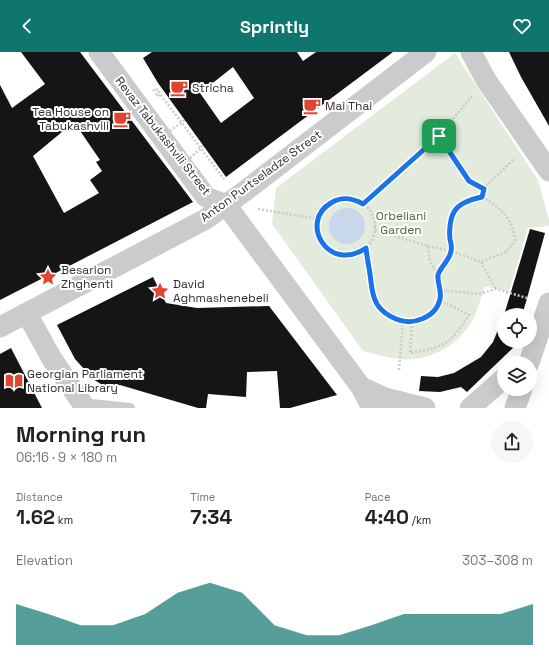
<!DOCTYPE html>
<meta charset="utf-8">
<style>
body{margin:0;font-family:"Space Grotesk",sans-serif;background:#f6f6f6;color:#222;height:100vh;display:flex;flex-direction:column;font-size:15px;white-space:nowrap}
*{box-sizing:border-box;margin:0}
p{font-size:13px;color:#767676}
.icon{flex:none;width:22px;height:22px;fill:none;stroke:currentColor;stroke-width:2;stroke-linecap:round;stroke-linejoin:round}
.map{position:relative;height:356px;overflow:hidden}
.drawer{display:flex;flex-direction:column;background:#fff;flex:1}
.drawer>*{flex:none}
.tools{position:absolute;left:497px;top:256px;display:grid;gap:8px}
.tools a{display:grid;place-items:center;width:40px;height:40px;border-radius:50%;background:#fff;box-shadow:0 4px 16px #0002;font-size:20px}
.pin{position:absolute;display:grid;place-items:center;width:34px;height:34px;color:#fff;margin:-17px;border-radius:8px;box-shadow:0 2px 6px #0006}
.round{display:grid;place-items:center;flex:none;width:42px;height:42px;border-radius:21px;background:#f6f6f6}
.summary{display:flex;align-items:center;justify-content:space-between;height:68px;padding:0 16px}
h1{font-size:22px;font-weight:800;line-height:30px}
.figures{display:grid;grid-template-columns:repeat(3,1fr);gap:6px;height:68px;padding:4px 16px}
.figures div{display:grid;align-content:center}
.figures b{font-size:20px;font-weight:800}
.figures small{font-size:11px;font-weight:400}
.figures p{font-size:11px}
.chart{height:112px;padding:8px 16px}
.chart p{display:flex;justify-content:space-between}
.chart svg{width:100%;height:72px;margin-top:4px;fill:#0f766e;opacity:.7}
header{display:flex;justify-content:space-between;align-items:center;height:52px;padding:0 16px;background:#0f766e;color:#fff;font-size:18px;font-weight:800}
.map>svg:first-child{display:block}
</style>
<header><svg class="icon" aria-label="back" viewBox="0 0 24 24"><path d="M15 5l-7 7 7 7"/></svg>Sprintly<svg class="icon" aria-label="heart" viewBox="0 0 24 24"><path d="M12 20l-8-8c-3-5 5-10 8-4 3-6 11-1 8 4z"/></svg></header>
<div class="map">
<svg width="549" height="356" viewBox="0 0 549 356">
<rect width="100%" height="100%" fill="#fff"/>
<!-- green -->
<path fill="#e2ebdc" d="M 455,1 L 538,128 L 549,168 L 549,174 L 528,176 L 509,240 L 485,234 C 481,245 478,258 472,269 C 460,290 439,304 415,307 C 398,309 380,303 363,299 L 272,172 L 276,136 Z"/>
<!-- water -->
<circle fill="#c8d7eb" cx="347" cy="174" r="18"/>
<!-- building -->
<g fill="#151515" fill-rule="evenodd">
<path d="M 21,0 L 80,0 L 193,150 L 46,226 L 45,225 L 0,248 L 0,33 L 12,56 L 45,32 ZM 74,70 L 100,108 L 96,110 L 102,119 L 90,128 L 99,141 L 64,161 L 33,104 Z"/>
<path d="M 152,0 L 297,0 L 303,9 L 316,0 L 393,0 L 226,125 L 158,31 L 143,6 ZM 233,15 L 254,46 L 221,71 L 200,41 Z"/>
<polygon points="509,0 549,0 549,74 521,25"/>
<polygon points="530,177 545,181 526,250 522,263 504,263"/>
<polygon points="153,225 166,251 197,256 269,254 337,343 290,356 280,356 277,319 247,320 246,345 208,342 206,356 198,356 120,333 107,336 93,327 75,307 57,273"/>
<polygon points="504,263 504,289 515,289 517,292 467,340 461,335 440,340 419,339 421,324 438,325 454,321 481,305 493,290"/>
<polygon points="11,296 42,356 0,356 0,302"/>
</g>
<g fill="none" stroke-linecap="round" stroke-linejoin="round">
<!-- path -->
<g stroke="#cbcbcb" stroke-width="2.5" stroke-dasharray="2 2" stroke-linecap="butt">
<polyline points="154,39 154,37 159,38 159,41 155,43"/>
<polyline points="158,44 160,42 224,127"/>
<polyline points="439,84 469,129 483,137"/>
<path d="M 482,145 C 500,155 514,167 515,189 L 506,200 L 481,210 L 451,199 C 448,167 448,154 482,145 Z"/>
<polyline points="482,145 483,137 515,106"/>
<circle cx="346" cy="175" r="29"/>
<polyline points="363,152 439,84 472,44"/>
<polyline points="258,157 318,167"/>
<polyline points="375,178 428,194 430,209 438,223"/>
<polyline points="428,194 451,199 438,223 441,238"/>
<path d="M 366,196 C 368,211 369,239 376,251 C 393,281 438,274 441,238 L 479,242 L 496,237 L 527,246"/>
<polyline points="481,210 496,237"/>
<path d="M 412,270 L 410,301 C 443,296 451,292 469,263 L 440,248"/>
<polyline points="399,318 403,270"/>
</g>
<!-- lane -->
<polyline stroke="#cbcbcb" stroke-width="10" points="82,351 130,356"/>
<!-- street -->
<g stroke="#cbcbcb" stroke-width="21">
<polyline points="99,0 206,145 226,153 361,335 372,356"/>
<polyline points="471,0 486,28 549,119"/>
<polyline points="27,262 52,307 82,351"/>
<polyline points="0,275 206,167 245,139 426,0"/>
<polyline points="529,311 549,251"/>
<polyline points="361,335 385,346 425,356"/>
<polyline points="470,356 504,326"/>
<polyline points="515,356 522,337"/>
</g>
<!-- path-bridge -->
<g stroke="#cbcbcb" stroke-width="2.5" stroke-dasharray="2 2" stroke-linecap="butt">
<polyline points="170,79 185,68"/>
<polyline points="190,106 203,94"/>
</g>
</g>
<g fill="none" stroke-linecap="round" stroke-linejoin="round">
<!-- route casing -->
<g stroke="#fff" stroke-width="8">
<path id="route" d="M 439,84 L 469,129 L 484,137 L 482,145 C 472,147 459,151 454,160 C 450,167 449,179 450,187 C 451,191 452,196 451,199 C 450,208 440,215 438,223 C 437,231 442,239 440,247 C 436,266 412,274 396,267 C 377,259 373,248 371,230 C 370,219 367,207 366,196 C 327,222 299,169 331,151 C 342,144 352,146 363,152 Z"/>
</g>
<!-- route -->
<use href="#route" stroke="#1a73e8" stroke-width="5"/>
</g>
<!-- icons -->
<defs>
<g id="cafe-bare" transform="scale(1.38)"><path d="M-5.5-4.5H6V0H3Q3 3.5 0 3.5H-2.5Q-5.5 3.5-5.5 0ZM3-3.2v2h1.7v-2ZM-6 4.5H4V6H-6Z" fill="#e34432" stroke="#fff" stroke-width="2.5" paint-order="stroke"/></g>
<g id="sight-bare" transform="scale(1.38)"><path d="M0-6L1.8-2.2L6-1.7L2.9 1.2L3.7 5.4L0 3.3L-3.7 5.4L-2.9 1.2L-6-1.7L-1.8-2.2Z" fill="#e34432" stroke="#fff" stroke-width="2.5" paint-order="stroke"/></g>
<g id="library-bare" transform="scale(1.38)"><path d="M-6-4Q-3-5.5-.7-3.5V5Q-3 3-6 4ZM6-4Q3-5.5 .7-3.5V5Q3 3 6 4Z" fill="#e34432" stroke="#fff" stroke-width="2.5" paint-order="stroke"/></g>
</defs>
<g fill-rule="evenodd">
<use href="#cafe-bare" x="179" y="36"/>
<use href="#cafe-bare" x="312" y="54"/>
<use href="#cafe-bare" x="122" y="67"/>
<use href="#sight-bare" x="48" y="225"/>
<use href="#sight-bare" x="160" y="239"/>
<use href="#library-bare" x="14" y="329"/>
</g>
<g text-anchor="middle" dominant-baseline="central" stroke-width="4" stroke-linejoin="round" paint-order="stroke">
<!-- poi labels -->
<g font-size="12" fill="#2e2e2e" stroke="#fff" text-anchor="start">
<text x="192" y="36">Stricha</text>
<text x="325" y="54">Mai Thai</text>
<text x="109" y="60" text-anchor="end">Tea House on<tspan x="109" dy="14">Tabukashvili</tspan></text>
<text x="61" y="218">Besarion<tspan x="61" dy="14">Zhghenti</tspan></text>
<text x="173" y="232">David<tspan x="173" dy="14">Aghmashenebeli</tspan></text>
<text x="27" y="322">Georgian Parliament<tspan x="27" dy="14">National Library</tspan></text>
</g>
<!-- street labels -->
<g font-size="12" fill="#2e2e2e" stroke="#fff">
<text transform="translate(163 84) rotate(52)">Revaz Tabukashvili Street</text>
<text transform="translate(261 124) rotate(-36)">Anton Purtseladze Street</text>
</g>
<!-- park labels -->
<g font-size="12" fill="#49693c" stroke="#fff">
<text x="401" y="164">Orbeliani<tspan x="401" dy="14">Garden</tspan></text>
</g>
</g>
</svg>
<div class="tools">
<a><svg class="icon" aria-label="locate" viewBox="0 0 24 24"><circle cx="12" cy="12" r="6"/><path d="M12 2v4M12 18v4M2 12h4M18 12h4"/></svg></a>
<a><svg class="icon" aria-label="layers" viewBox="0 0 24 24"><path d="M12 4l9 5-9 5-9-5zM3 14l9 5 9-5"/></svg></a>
</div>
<div class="pin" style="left:439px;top:84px;background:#1e9e55"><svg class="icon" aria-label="arrive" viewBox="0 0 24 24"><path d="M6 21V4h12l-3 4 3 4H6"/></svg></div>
</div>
<section class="drawer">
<div class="summary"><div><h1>Morning run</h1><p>06:16 · 9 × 180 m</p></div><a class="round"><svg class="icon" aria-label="share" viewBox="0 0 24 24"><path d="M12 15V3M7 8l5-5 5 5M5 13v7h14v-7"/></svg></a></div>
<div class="figures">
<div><p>Distance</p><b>1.62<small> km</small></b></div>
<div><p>Time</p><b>7:34</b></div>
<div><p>Pace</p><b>4:40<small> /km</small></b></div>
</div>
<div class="chart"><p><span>Elevation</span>303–308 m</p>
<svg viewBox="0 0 160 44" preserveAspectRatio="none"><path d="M0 44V19L10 25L20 32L30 32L40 25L50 12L60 6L70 12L80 32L90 38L100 38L110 32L120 25L130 25L140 25L150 25L160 19V44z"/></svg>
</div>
</section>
